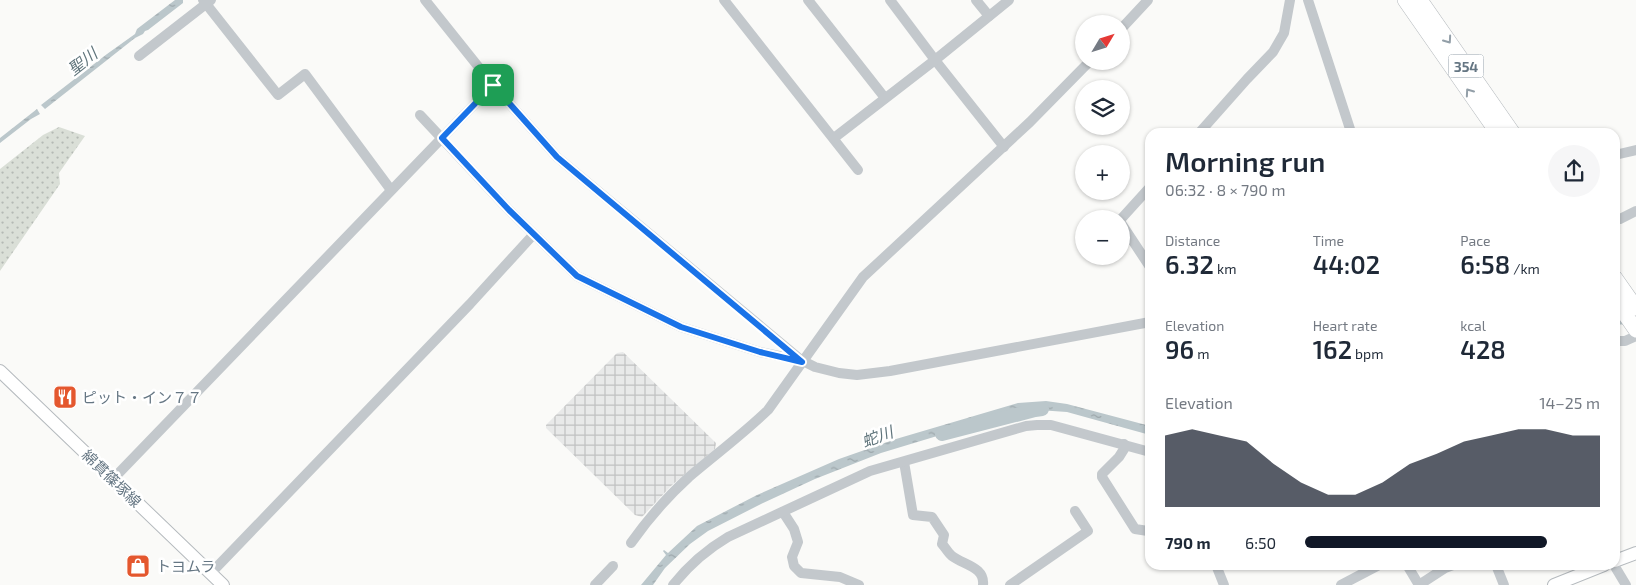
<!DOCTYPE html>
<meta charset="utf-8">
<style>
body{margin:0;font-family:"Exo 2","Noto Sans JP",sans-serif;background:#f6f6f7;color:#1f2937;height:100vh;display:flex;flex-direction:column;font-size:19px;white-space:nowrap}
*{box-sizing:border-box;margin:0}
p{font-size:16px;color:#747a83}
.icon{flex:none;width:28px;height:28px;fill:none;stroke:currentColor;stroke-width:2;stroke-linecap:round;stroke-linejoin:round}
.map{position:relative;flex:1;overflow:hidden}
.details{position:absolute;left:1145px;top:128px;width:475px;height:442px;display:flex;flex-direction:column;background:#fff;border-radius:15px;box-shadow:0 1px 4px #0004}
.details>*{flex:none}
.needle{width:32px;rotate:52deg}
.buttons{position:absolute;left:1075px;top:15px;display:grid;gap:10px}
.buttons a{display:grid;place-items:center;width:55px;height:55px;border-radius:50%;background:#fff;box-shadow:0 1px 4px #0004;font-size:25px}
.pin{position:absolute;display:grid;place-items:center;width:42px;height:42px;color:#fff;margin:-21px;border-radius:10px;box-shadow:0 2px 8px #0006}
.round{display:grid;place-items:center;flex:none;width:52px;height:52px;border-radius:26px;background:#f6f6f7}
.headline{display:flex;align-items:center;justify-content:space-between;height:85px;padding:0 20px}
h1{font-size:28px;font-weight:600;line-height:38px}
.figures{display:grid;grid-template-columns:repeat(3,1fr);gap:8px;height:85px;padding:5px 20px}
.figures div{display:grid;align-content:center}
.figures b{font-size:25px;font-weight:600}
.figures small{font-size:14px;font-weight:400}
.figures p{font-size:14px}
.chart{height:140px;padding:10px 20px}
.chart p{display:flex;justify-content:space-between}
.chart svg{width:100%;height:90px;margin-top:5px;fill:#111827;opacity:.7}
ul{padding:0 20px;list-style:none;font-size:16px}
li{display:grid;grid-template-columns:80px 60px 1fr;align-items:center;height:38px}
li i{height:12px;border-radius:6px;background:#111827}
.map>svg:first-child{display:block}
</style>
<div class="map">
<svg width="1636" height="585" viewBox="0 0 1636 585">
<defs>
<pattern id="industrial-grid" width="8" height="8" patternUnits="userSpaceOnUse" patternTransform="scale(1.25)"><rect width="8" height="8" fill="#e8e9e9"/><path d="M0 4h8M4 0v8" fill="none" stroke="#c0c1c2"/></pattern>
<pattern id="grass-dots" width="8" height="8" patternUnits="userSpaceOnUse" patternTransform="scale(1.25)"><rect width="8" height="8" fill="#dadfd7"/><path d="M2 2h.1M6 6h.1" fill="none" stroke="#b4b9b4" stroke-width="1.8" stroke-linecap="round"/></pattern>
<pattern id="water-ripples" width="26" height="14" patternUnits="userSpaceOnUse" patternTransform="scale(1.25)"><rect width="26" height="14" fill="#bbc7cb"/><path d="M2 4q2-2 4 0t4 0M15 11q2-2 4 0t4 0" fill="none" stroke="#9ca6aa"/></pattern>
</defs>
<rect width="100%" height="100%" fill="#fafaf8"/>
<!-- industrial -->
<polygon fill="url(#industrial-grid)" points="623,352 716,443 715,449 672,485 642,517 635,515 546,428 546,425 617,353"/>
<!-- grass -->
<polygon fill="url(#grass-dots)" points="59,127 85,136 59,173 60,184 0,271 0,169 43,135"/>
<!-- water -->
<g fill="url(#water-ripples)">
<polygon points="175,0 183,0 183,3 148,30 145,31 143,34 135,38 45,109 41,105 107,54 135,34 137,29"/>
<polygon points="37,109 40,114 31,119 0,143 0,138"/>
<polygon points="1046,401 1067,404 1150,426 1150,435 1067,412 1038,410 990,420 881,453 815,479 761,504 708,531 690,544 665,568 653,585 641,585 666,555 663,551 664,550 668,553 697,526 757,495 839,459 896,439 1018,403"/>
</g>
<g fill="none" stroke-linecap="round" stroke-linejoin="round">
<!-- river -->
<g stroke="#bbc7cb" stroke-width="14">
<polyline points="1615,318 1636,316"/>
<polyline points="942,434 1035,410 1042,409"/>
</g>
<!-- major casing -->
<g stroke="#b5babe" stroke-width="14">
<g id="major">
<polyline points="0,371 223,585"/>
<polyline points="1615,561 1636,553"/>
<polyline points="1554,585 1604,565"/>
</g>
</g>
<!-- highway casing -->
<g stroke="#b4b9bd" stroke-width="16">
<g id="highway">
<polyline points="1405,0 1497,132"/>
<polyline points="1420,0 1512,132"/>
<polyline points="1615,278 1636,308"/>
<polyline points="1615,300 1636,330"/>
</g>
</g>
<!-- minor -->
<g stroke="#c3c8cc" stroke-width="10">
<polyline points="203,0 278,95 305,74 391,190"/>
<polyline points="425,0 493,85 557,157 800,359"/>
<polyline points="724,0 858,170"/>
<polyline points="808,0 885,98"/>
<polyline points="890,0 935,60 1004,147"/>
<polyline points="976,0 989,16"/>
<polyline points="1308,0 1351,132"/>
<polyline points="1121,29 1148,0"/>
<polyline points="139,56 211,0"/>
<polyline points="420,115 509,210 577,276 681,327 760,352 803,361 815,367 839,373 857,375 890,371 1150,322"/>
<polyline points="1200,132 1247,79 1273,52 1284,33 1290,0"/>
<polyline points="834,138 935,60 1009,0"/>
<polyline points="1615,155 1636,150"/>
<polyline points="1121,219 1150,187"/>
<polyline points="1620,219 1636,211"/>
<polyline points="1121,223 1150,267"/>
<polyline points="1615,341 1625,341 1636,336"/>
<polyline points="1124,444 1124,449 1119,457 1102,474 1102,477 1135,529 1148,531 1150,530"/>
<path d="M 904,462 L 913,515 L 932,517 L 944,535 L 942,544 C 945,547 948,553 952,556 C 964,565 985,567 983,585"/>
<polyline points="113,479 493,85"/>
<polyline points="783,512 794,529 798,542 792,557 794,566 801,573 840,577 859,585"/>
<path d="M 631,543 C 648,519 667,497 689,477 C 715,455 743,434 768,410 L 863,277 L 1030,122 L 1090,61"/>
<polyline points="1216,565 1224,585"/>
<polyline points="1407,565 1419,585"/>
<polyline points="1496,565 1504,585"/>
<polyline points="1614,565 1626,585"/>
<polyline points="211,573 470,304 533,235"/>
<polyline points="595,585 613,566"/>
<path d="M 673,585 C 689,565 706,550 728,537 L 870,471 L 1026,426 L 1037,425 L 1051,425 L 1150,452"/>
<polyline points="1010,585 1088,531 1075,511"/>
<polyline points="1341,585 1379,565"/>
<polyline points="1419,585 1445,568 1453,565"/>
</g>
<!-- major -->
<use href="#major" stroke="#fff" stroke-width="12"/>
<!-- highway -->
<use href="#highway" stroke="#fff" stroke-width="15"/>
</g>
<!-- one-way arrows -->
<defs><path id="oneway-chevron" d="M-2-3.5L2.5 0L-2 3.5" fill="none" stroke-width="1.6" stroke-linecap="round" stroke-linejoin="round" transform="scale(1.25)"/></defs>
<g stroke="#939fa8">
<use href="#oneway-chevron" transform="translate(1448 40) rotate(55)"/>
<use href="#oneway-chevron" transform="translate(1469 92) rotate(-125)"/>
</g>
<g fill="none" stroke-linecap="round" stroke-linejoin="round">
<!-- route casing -->
<g stroke="#fff" stroke-width="10">
<polygon id="route" points="493,85 557,157 802,362 760,352 681,327 577,276 509,210 442,138"/>
</g>
<!-- route -->
<use href="#route" stroke="#1a73e8" stroke-width="6"/>
</g>
<!-- icons -->
<defs>
<g id="restaurant-square" transform="scale(1.25)"><rect x="-9" y="-9" width="18" height="18" rx="4" fill="#e4572e" stroke="#fff"/><path d="M-5-6h1v4h1v-4h1v4h1v-4h1v5L-1.5 .5V6h-2V.5L-5-1ZM5-6V6H3V1.5H1.5Q1.5-4 5-6Z" fill="#fff"/></g>
<g id="shop-square" transform="scale(1.25)"><rect x="-9" y="-9" width="18" height="18" rx="4" fill="#e4572e" stroke="#fff"/><path d="M-5-2.5h2.3a2.7 3.5 0 0 1 5.4 0H5L5.5 6h-11ZM-1.5-2.5h3a1.5 2.3 0 0 0-3 0Z" fill="#fff"/></g>
</defs>
<g fill-rule="evenodd">
<use href="#restaurant-square" x="65" y="397"/>
<use href="#shop-square" x="138" y="566"/>
</g>
<g text-anchor="middle" dominant-baseline="central" stroke-width="5" stroke-linejoin="round" paint-order="stroke">
<!-- shield labels -->
<rect fill="#fff" stroke="#939fa8" stroke-width="1" x="1448.5" y="54.5" width="35" height="23" rx="4"/>
<g font-size="14" font-weight="bold" fill="#657683">
<text x="1466" y="66">354</text>
</g>
<!-- poi labels -->
<g font-size="15" fill="#657683" stroke="#fff" text-anchor="start">
<text x="82" y="397">ピット・イン７７</text>
<text x="156" y="566">トヨムラ</text>
</g>
<!-- street labels -->
<g font-size="15" fill="#657683" stroke="#fff">
<text transform="translate(112 478) rotate(44)">綿貫篠塚線</text>
</g>
<!-- water labels -->
<g font-size="16" font-style="italic" fill="#60757c" stroke="#fff">
<text transform="translate(82 61) rotate(-38)">聖川</text>
<text transform="translate(877 436) rotate(-20)">蛇川</text>
</g>
</g>
</svg>
<div class="buttons">
<a><svg class="needle" viewBox="-14 -14 28 28"><path d="M0-13l5 13h-10z" fill="#e53935"/><path d="M0 13l5-13h-10z" fill="#747a83"/></svg></a>
<a><svg class="icon" aria-label="layers" viewBox="0 0 24 24"><path d="M12 4l9 5-9 5-9-5zM3 14l9 5 9-5"/></svg></a>
<a>+</a>
<a>−</a>
</div>
<div class="pin" style="left:493px;top:85px;background:#1e9e55"><svg class="icon" aria-label="arrive" viewBox="0 0 24 24"><path d="M6 21V4h12l-3 4 3 4H6"/></svg></div>
<section class="details">
<div class="headline"><div><h1>Morning run</h1><p>06:32 · 8 × 790 m</p></div><a class="round"><svg class="icon" aria-label="share" viewBox="0 0 24 24"><path d="M12 15V3M7 8l5-5 5 5M5 13v7h14v-7"/></svg></a></div>
<div class="figures">
<div><p>Distance</p><b>6.32<small> km</small></b></div>
<div><p>Time</p><b>44:02</b></div>
<div><p>Pace</p><b>6:58<small> /km</small></b></div>
</div>
<div class="figures">
<div><p>Elevation</p><b>96<small> m</small></b></div>
<div><p>Heart rate</p><b>162<small> bpm</small></b></div>
<div><p>kcal</p><b>428</b></div>
</div>
<div class="chart"><p><span>Elevation</span>14–25 m</p>
<svg viewBox="0 0 160 44" preserveAspectRatio="none"><path d="M0 44V9L10 6L20 9L30 12L40 23L50 32L60 38L70 38L80 32L90 23L100 18L110 12L120 9L130 6L140 6L150 9L160 9V44z"/></svg>
</div>
<ul>
<li><b>790 m</b>6:50<i style="width:82%"></i></li>
</ul>
</section>
</div>
